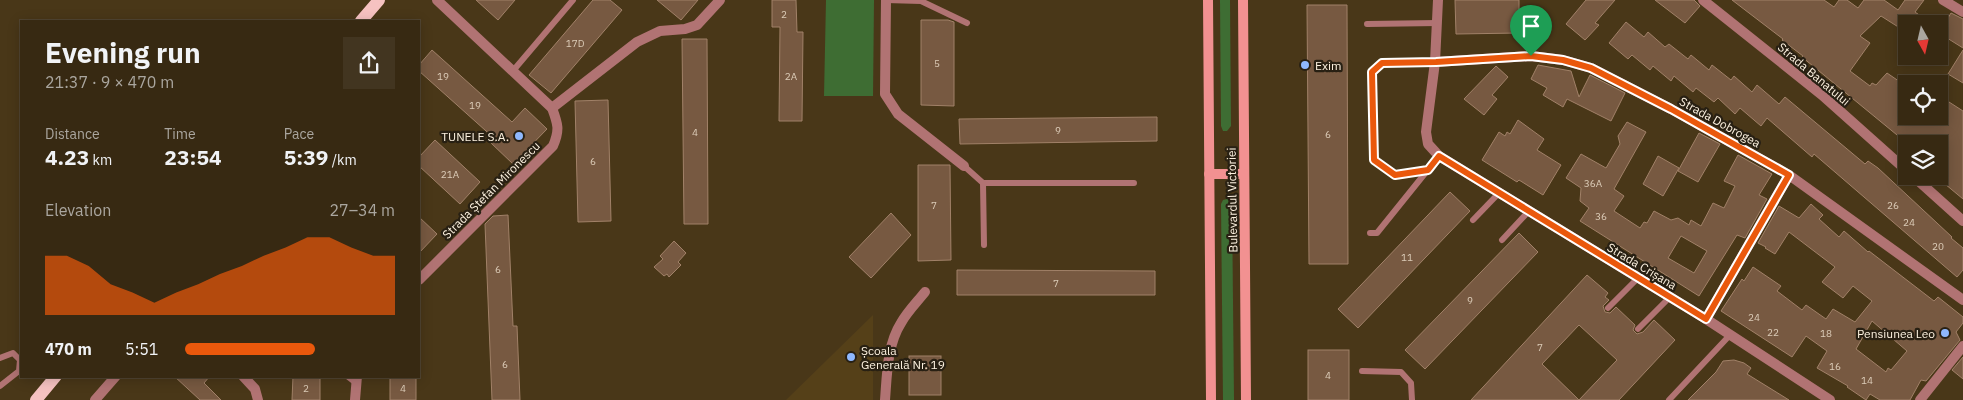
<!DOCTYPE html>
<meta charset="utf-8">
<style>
body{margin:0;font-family:"IBM Plex Sans",sans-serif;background:#423520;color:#f1f3f6;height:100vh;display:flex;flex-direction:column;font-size:19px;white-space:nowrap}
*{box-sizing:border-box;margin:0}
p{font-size:16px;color:#aaa69f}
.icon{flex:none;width:28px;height:28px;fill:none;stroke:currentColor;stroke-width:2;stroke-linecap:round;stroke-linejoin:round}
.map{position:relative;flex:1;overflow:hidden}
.side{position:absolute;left:20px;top:20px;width:400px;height:358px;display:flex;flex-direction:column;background:#372912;border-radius:0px;box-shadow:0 2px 12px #0003,0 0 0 1px #514532}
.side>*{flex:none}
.needle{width:32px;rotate:172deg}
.buttons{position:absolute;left:1898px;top:15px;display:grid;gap:10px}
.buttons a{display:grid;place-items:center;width:50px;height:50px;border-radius:0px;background:#372912;box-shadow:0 2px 12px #0003,0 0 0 1px #514532;font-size:25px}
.pin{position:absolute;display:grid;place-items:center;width:42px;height:42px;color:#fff;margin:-51px -21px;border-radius:50% 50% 50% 0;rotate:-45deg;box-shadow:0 0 5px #0007}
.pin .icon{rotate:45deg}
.round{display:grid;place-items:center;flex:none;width:52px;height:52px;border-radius:0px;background:#423520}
.overview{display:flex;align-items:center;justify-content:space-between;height:85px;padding:0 25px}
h1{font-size:28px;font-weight:700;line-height:38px}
.metrics{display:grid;grid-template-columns:repeat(3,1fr);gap:8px;height:85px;padding:5px 25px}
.metrics div{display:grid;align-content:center}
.metrics b{font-size:21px;font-weight:700}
.metrics small{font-size:14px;font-weight:400}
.metrics p{font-size:14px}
.chart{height:140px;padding:10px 25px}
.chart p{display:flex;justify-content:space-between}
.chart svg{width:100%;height:90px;margin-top:5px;fill:#ea580c;opacity:.7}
ul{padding:0 25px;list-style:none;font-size:16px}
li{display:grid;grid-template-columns:80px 60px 1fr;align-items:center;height:38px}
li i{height:12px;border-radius:6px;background:#ea580c}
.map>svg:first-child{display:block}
</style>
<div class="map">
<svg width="1963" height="400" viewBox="0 0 1963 400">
<rect width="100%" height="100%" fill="#493718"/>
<!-- built -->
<polygon fill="#554018" points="873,315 873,400 786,400"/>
<!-- green -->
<g fill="#3e6d33">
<polygon points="826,0 874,0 873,96 824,96"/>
<polygon points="1220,0 1230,0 1231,126 1227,131 1223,131 1221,126"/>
<polygon points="1227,199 1230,199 1232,203 1234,400 1223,400 1221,204 1223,200"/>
</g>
<!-- building -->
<g fill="#775941" stroke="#a18168" fill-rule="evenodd">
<polygon points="476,0 515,0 498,20"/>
<polygon points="593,0 610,0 622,10 551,93 529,75"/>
<polygon points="657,0 698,0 681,20"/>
<polygon points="772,0 796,0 797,32 803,32 802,121 779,121 780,27 772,27"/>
<polygon points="1455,0 1519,0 1519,33 1456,34"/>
<polygon points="1586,0 1615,0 1595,23 1599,25 1585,40 1566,24"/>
<polygon points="1655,0 1694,0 1700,6 1685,23"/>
<polygon points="1732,0 1824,0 1834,7 1839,0 1847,0 1858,8 1864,0 1884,0 1898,10 1905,0 1924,0 1915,12 1932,24 1906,24 1903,30 1881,16 1860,36 1870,43 1850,71 1870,86 1872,83 1876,85 1887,73 1906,86 1906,116 1925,116 1935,123 1949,102 1963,111 1963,199 1939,179 1939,144 1930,144 1922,138 1918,144 1908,144 1802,57 1803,56 1782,40 1783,39"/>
<polygon points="1307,5 1347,5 1348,264 1309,264"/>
<polygon points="1951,13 1963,19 1963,48 1939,33"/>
<polygon points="921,20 948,20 954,22 954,106 921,105"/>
<polygon points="1626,22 1644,37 1648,32 1665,47 1669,44 1688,59 1691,55 1709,70 1712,65 1731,80 1734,76 1752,92 1757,85 1779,104 1785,97 1865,164 1868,161 1878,168 1952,237 1951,238 1963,248 1963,270 1957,277 1814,154 1812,157 1767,118 1761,126 1740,108 1735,114 1718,98 1714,102 1696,88 1693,92 1674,76 1671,81 1653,66 1650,70 1632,55 1628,59 1609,43"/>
<polygon points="682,39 707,39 708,224 684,224"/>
<polygon points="432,50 512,122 525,108 547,129 513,164 491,143 495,139 419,71 419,65"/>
<polygon points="1963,50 1963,83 1948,74"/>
<polygon points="1538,65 1571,71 1579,97 1590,75 1625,93 1611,121 1567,99 1563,107 1543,95 1547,88 1531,79"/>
<polygon points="1496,66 1508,77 1492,95 1497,99 1484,115 1464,99"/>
<polygon points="608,100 611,221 578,222 575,101"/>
<polygon points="1157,117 1157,141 960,144 959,119"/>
<polygon points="1518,120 1544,139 1537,150 1561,165 1543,195 1519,180 1517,182 1482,160 1499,132 1505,136 1507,132 1510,134"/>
<path d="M 1627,122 L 1646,132 L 1614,189 L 1624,196 L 1614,211 L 1640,228 L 1644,222 L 1647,223 L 1654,211 L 1671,220 L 1678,218 L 1689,225 L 1691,220 L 1701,226 L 1713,203 L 1724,208 L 1735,186 L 1724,181 L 1738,155 L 1772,174 L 1759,195 L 1767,199 L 1745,238 L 1737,235 L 1699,296 L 1580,221 L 1589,208 L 1580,201 L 1581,188 L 1566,178 L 1581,154 L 1606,168 L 1620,144 L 1618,136 ZM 1681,236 L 1707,251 L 1694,273 L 1668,258 Z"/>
<polygon points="1699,133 1720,144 1698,182 1678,171"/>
<polygon points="435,140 480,182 460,204 419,166 419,157"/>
<polygon points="1658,156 1679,168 1663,196 1643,184"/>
<polygon points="918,165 950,165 951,260 918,261"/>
<polygon points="1450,192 1470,211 1358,328 1338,309"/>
<path d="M 1811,204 L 1823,215 L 1819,219 L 1839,237 L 1844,231 L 1868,252 L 1869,251 L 1934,301 L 1938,297 L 1963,317 L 1963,323 L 1956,332 L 1960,340 L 1926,381 L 1921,380 L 1910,400 L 1880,400 L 1870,394 L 1866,400 L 1847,387 L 1848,386 L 1817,368 L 1827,351 L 1806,336 L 1792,357 L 1721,311 L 1742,279 L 1744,281 L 1753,267 L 1781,286 L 1777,291 L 1802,310 L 1806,305 L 1826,319 L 1833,309 L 1855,322 L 1872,301 L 1853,286 L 1843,298 L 1822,282 L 1835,267 L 1789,232 L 1775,254 L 1765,248 L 1766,247 L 1758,243 L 1779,206 L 1799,218 ZM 1872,321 L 1907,351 L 1891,370 L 1888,368 L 1886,372 L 1856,349 Z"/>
<polygon points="891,213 911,235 871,278 849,257"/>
<polygon points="508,215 513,326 517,326 520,400 492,400 485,224 493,216"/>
<polygon points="419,217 437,234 419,253"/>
<polygon points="1519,233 1538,252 1425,369 1405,350"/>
<polygon points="674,241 686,253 678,262 681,265 669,277 667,274 664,276 654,267 663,259 660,256"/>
<polygon points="957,270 1155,271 1155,295 957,295"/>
<polygon points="1587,275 1608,293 1605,297 1609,300 1603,306 1605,312 1610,313 1616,307 1635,325 1633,330 1637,334 1643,332 1654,320 1675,340 1619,400 1579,400 1617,360 1579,325 1542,364 1579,400 1471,400"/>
<rect x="1308" y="350" width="41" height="50"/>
<rect x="909" y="356" width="32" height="39"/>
<polygon points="1963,357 1963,379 1952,370"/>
<polygon points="1734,360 1744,363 1751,368 1747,374 1789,400 1688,400 1716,372 1723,361"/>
<polygon points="174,376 210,376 204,383 221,400 200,400"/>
<polygon points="293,376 320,376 320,400 292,400"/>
<rect x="390" y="376" width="26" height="24"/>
</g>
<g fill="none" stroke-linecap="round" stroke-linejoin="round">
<!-- service -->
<g stroke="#b17373" stroke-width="6">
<polyline points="886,0 921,1 967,23"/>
<polyline points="1367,24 1438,23"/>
<polyline points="512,72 573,0"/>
<polyline points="964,166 983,183 1134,183"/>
<polyline points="1428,170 1395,175 1374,160 1372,72 1382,63 1435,62"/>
<polyline points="983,183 984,245"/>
<polyline points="1473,220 1499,193"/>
<polyline points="1370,233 1377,233 1439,156"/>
<polyline points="1502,240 1529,211"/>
<polyline points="1608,308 1638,278"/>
<polyline points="1638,329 1670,297"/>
<polyline points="0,358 13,353 20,360 19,371 0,386"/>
<polyline points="1362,371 1401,372 1411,383 1412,400"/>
<polyline points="347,376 356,383"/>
<polyline points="1669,400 1730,335"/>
</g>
<!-- minor -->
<g stroke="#b17373" stroke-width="10">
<polyline points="886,0 885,94 898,114 964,166"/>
<polyline points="1438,0 1435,62 1426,132 1428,144 1439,156 1706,319 1830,400"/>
<polyline points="1703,0 1822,95 1906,170"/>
<polyline points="1943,0 1963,12"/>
<polyline points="1435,62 1531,56 1563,60 1591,68 1671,109 1789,175 1963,300"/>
<polyline points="552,108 637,42 660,31 685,29 697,25 720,0"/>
<polyline points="1913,176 1963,221"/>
<path d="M 419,280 L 553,146 C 560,130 558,124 552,108 L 437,0"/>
<polyline points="1706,319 1789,175"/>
<polyline points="243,376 255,389 258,400"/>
<polyline points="95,400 116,376"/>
<polyline points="355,400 357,376"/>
<path d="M 885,400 C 887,375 887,345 901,323 C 907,312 917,302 925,292"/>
<polyline points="1920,400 1963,346"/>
</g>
<!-- secondary -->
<g stroke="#f29191" stroke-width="10">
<polyline points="1208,0 1211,400"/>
<polyline points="1243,0 1246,400"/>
<polyline points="1209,174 1244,174"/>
</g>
<!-- primary -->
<g stroke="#f6c2c1" stroke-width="12">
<polyline points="361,21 379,0"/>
<polyline points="36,400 56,376"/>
</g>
</g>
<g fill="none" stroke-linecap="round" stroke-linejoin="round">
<!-- route casing -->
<g stroke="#fff" stroke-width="10">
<polygon id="route" points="1531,56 1563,60 1591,68 1671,109 1789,175 1706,319 1439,156 1428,170 1395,175 1374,160 1372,72 1382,63 1436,62"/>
</g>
<!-- route -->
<use href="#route" stroke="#ea580c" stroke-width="6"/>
</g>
<!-- markers -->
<g fill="#8fb8fd" stroke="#282013" stroke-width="2">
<circle cx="1305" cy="65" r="5"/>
<circle cx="519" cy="136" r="5"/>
<circle cx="1945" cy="333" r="5"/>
<circle cx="851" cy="357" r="5"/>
</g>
<g text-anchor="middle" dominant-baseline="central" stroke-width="4.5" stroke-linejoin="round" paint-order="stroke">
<!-- number labels -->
<g font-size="10" fill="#dcccb8">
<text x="784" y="14">2</text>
<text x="575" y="43">17D</text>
<text x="937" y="63">5</text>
<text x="443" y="76">19</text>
<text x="791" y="76">2A</text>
<text x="475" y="105">19</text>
<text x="1058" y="130">9</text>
<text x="695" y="132">4</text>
<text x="1328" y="134">6</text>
<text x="593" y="161">6</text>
<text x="450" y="174">21A</text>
<text x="1593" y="183">36A</text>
<text x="934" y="205">7</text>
<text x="1893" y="205">26</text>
<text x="1601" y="216">36</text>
<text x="1909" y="222">24</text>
<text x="1938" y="246">20</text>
<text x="1407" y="257">11</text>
<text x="498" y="269">6</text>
<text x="1056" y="283">7</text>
<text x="1470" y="300">9</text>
<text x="1754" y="317">24</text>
<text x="1773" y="332">22</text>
<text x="1826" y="333">18</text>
<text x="1540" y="347">7</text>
<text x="505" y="364">6</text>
<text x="1835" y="366">16</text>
<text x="1328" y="375">4</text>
<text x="1867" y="380">14</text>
<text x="306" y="388">2</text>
<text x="403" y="388">4</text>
</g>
<!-- poi labels -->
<g font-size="12" fill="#fdf2e0" stroke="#282013" text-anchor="start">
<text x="1315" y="65">Exim</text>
<text x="509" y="136" text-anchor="end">TUNELE S.A.</text>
<text x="1935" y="333" text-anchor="end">Pensiunea Leo</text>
<text x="861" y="350">Școala<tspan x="861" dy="14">Generală Nr. 19</tspan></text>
</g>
<!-- street labels -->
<g font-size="12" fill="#fdf2e0" stroke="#282013">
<text transform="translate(1814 74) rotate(40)">Strada Banatului</text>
<text transform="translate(1720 122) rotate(29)">Strada Dobrogea</text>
<text transform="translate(491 190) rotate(-45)">Strada Ștefan Mironescu</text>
<text transform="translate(1232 200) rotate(-91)">Bulevardul Victoriei</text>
<text transform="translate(1642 266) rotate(31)">Strada Crișana</text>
</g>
</g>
</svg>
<div class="buttons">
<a><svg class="needle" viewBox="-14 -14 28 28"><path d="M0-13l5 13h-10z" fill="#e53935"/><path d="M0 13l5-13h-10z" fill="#aaa69f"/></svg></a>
<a><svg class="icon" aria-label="locate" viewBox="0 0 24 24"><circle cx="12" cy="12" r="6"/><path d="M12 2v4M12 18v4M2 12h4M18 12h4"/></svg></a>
<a><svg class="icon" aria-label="layers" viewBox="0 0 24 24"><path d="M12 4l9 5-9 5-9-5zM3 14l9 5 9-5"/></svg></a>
</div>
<div class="pin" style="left:1531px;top:56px;background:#1e9e55"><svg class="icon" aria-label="arrive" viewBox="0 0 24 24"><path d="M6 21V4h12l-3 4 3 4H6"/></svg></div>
<section class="side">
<div class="overview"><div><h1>Evening run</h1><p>21:37 · 9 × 470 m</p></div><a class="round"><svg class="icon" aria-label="share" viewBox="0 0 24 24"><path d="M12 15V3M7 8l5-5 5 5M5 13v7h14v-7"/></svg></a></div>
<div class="metrics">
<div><p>Distance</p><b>4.23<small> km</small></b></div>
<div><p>Time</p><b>23:54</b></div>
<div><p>Pace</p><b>5:39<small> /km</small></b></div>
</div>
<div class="chart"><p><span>Elevation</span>27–34 m</p>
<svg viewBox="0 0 160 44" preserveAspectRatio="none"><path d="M0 44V15L10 15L20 20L30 29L40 33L50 38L60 33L70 29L80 24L90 20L100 15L110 11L120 6L130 6L140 11L150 15L160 15V44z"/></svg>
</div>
<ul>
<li><b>470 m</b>5:51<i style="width:62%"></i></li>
</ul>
</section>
</div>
